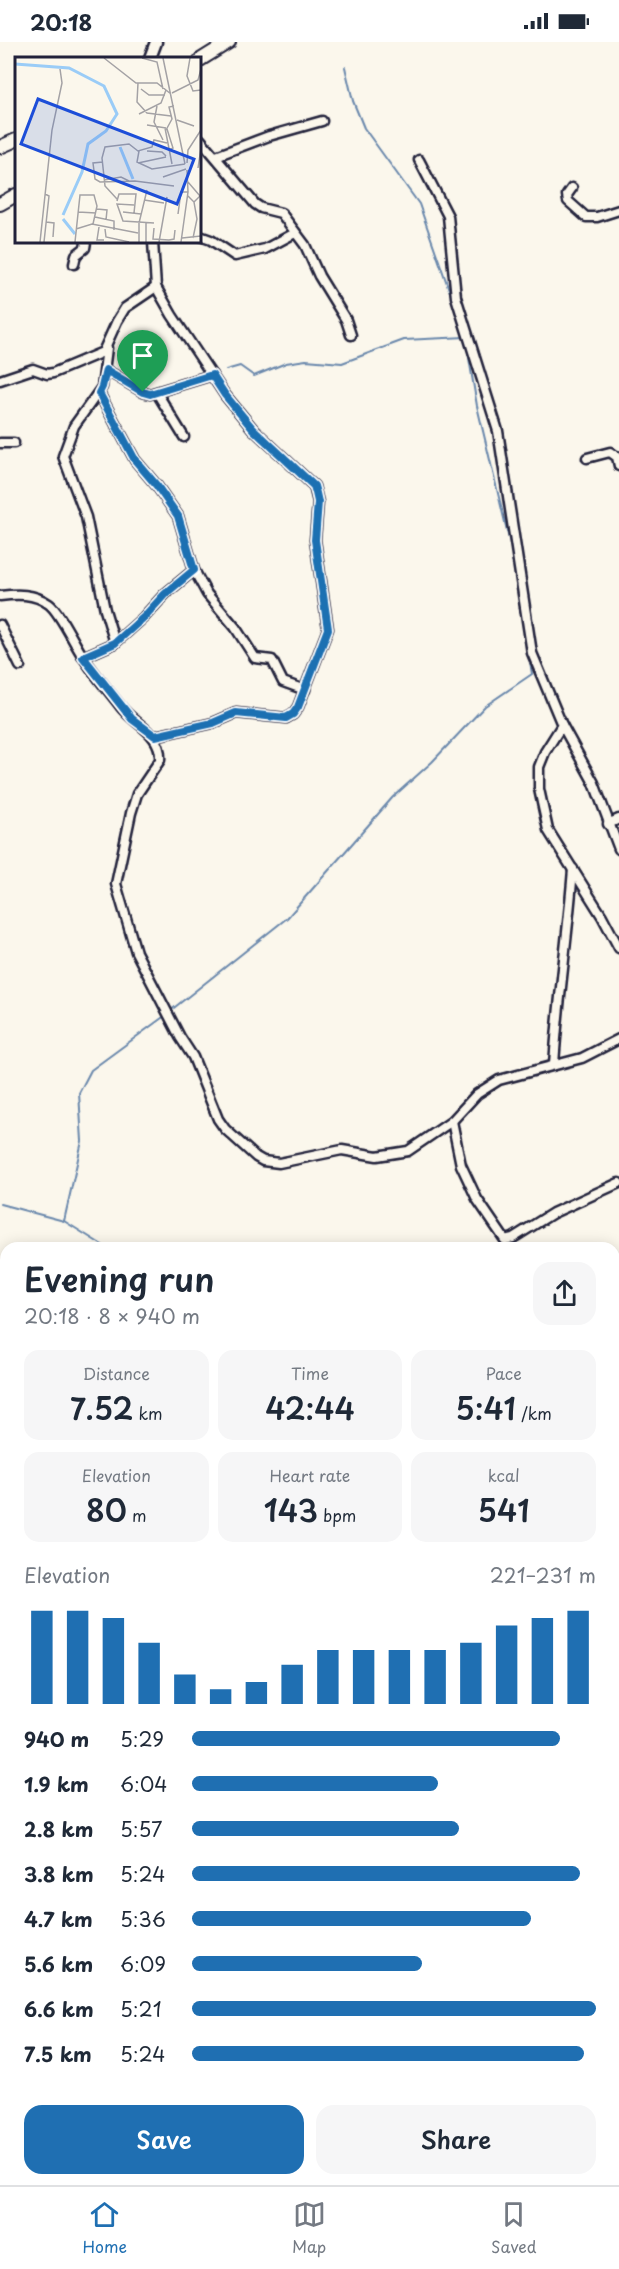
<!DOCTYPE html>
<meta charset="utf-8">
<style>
body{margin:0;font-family:"Playpen Sans",sans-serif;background:#f6f6f7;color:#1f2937;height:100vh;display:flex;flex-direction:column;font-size:22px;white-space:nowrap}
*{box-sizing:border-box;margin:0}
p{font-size:20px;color:#747a83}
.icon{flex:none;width:33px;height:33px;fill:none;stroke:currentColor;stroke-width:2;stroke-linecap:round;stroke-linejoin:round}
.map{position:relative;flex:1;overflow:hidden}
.drawer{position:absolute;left:0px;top:1200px;width:620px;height:944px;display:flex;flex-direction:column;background:#fff;border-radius:18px 18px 0 0;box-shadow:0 3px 15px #0003}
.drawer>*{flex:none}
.pin{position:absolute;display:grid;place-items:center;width:51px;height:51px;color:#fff;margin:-62px -26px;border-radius:50% 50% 50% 0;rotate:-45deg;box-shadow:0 0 6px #0007}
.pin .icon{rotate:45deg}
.round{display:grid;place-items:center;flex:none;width:63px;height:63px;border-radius:18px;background:#f6f6f7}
.headline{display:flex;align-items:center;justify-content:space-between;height:102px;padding:0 24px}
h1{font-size:33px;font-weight:600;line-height:45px}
.stats{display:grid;grid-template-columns:repeat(3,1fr);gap:9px;height:102px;padding:6px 24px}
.stats div{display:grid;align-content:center;border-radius:15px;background:#f6f6f7;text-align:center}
.stats b{font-size:30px;font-weight:600}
.stats small{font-size:16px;font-weight:400}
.stats p{font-size:16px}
.chart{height:168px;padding:12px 24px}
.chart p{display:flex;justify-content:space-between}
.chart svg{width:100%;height:108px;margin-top:6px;stroke:#1f6fb2;stroke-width:6}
.action{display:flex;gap:12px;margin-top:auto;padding:12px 24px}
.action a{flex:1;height:69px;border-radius:18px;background:#1f6fb2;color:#fff;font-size:24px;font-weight:600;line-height:69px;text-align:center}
.action a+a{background:#f6f6f7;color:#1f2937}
ul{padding:0 24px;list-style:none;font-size:20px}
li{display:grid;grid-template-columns:96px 72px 1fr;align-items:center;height:45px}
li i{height:15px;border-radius:8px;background:#1f6fb2}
.status{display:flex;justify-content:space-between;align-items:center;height:42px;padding:0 30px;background:#fff;direction:ltr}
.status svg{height:16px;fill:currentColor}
.tabs{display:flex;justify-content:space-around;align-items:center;height:84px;border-top:2px solid #e0e1e3;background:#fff;font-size:16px;color:#747a83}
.tabs a{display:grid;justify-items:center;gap:3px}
.tabs .current{color:#1f6fb2}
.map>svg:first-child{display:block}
</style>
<div class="status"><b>20:18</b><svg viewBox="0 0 49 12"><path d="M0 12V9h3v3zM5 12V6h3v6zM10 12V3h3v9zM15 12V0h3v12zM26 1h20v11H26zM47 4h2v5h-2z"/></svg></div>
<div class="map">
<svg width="619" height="2143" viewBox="0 0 619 2143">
<rect width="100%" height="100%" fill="#fbf7ec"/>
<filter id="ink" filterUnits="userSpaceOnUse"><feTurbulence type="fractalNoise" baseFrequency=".0167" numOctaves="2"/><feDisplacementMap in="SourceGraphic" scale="12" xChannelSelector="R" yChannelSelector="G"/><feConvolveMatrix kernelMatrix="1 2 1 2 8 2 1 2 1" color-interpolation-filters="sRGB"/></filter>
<g filter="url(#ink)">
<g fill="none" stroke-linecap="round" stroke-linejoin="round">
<!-- stream -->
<g stroke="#6a88ac" stroke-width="2">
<polyline points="345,25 353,59 364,86 419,162 452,256"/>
<polyline points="467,304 477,364 514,518"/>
<polyline points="226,328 240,324 254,334 286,321 306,318 342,321 404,298 466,295"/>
<polyline points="170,969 287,876 393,755 432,720 485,664 532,632 529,613"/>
<polyline points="0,1162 64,1179 107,1206"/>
<polyline points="64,1179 82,1099 79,1051 91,1028 166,973"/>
<polyline points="614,1294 619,1293"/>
</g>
<!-- minor casing -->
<g stroke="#22223b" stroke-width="13">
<g id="minor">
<polyline points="200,97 255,162 261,166 281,171 305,203 319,234 346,278 351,293"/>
<polyline points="216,114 269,94 322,79"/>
<polyline points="419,118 448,174 456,255 498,389 532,611 562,683 594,741 619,807"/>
<polyline points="572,146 567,153 568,159 586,175 597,175 619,168"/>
<polyline points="200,194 211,198 235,214 265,207 295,191"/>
<polyline points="153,200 156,245 172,273 225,353 253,387 314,444 318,460 315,498 328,587 298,665 293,672 286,676 236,671 213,681 155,694"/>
<polyline points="74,222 76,213 85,206 86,200"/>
<polyline points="107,306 102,345 74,384 63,414 86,475 105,568 115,601"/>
<polyline points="106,328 143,350 150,352 212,333"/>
<polyline points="0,338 33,327 47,332 53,331 103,310 117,279 125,266 156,245"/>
<polyline points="99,351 135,418 157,444 178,474 194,528 207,552 235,585 255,616 272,618 283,640 305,648"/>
<polyline points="157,351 184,395"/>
<polyline points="0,401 14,401"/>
<polyline points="587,416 610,410 617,415 619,424"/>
<path d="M 0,554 C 17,552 34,551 49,562 C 59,569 74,601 82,613 C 93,631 108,648 121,665 C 135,683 162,691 160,718 L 137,752 L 131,771 L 116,842 L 136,910 L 180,995 L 193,1015 L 218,1077 L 225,1087 L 256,1115 L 263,1119 L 279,1121 L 342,1108 L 377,1114 L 408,1109 L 452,1079 L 477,1052 L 499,1038 L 582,1016 L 619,997"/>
<polyline points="0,583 20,624"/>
<polyline points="83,615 115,601 144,575 165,552 194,528"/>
<polyline points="562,683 545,710 539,725 539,747 548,788 602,874 619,906"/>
<polyline points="608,782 619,777"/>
<path d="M 554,1023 C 558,958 568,893 573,827"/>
<polyline points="452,1079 461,1123 477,1157 505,1198 513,1196 553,1171 619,1141"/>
<polyline points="614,1749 619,1748"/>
<polyline points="0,1898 6,1897"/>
</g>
</g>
<!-- tertiary casing -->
<g stroke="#22223b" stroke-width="15">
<polyline id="tertiary" points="150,16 156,0"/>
</g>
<!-- secondary casing -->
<g stroke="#22223b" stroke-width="16">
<g id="secondary">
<polyline points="200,18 229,0"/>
<polyline points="0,105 16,98"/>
<polyline points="0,162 16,153"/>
</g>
</g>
<!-- minor -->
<use href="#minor" stroke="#fbf7ec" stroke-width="8"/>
<!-- tertiary -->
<use href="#tertiary" stroke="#fbf7ec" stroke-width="10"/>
<!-- secondary -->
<use href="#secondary" stroke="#fbf7ec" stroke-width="12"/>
</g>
</g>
<g fill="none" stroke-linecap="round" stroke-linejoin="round" filter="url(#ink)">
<!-- route casing -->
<g stroke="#fff" stroke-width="12">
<polygon id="route" points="106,328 143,350 150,352 212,333 225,353 253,387 314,444 316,451 318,460 315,498 328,587 298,665 293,672 286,676 236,671 213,681 155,694 132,677 83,615 115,601 144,575 165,552 194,528 178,474 157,444 135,418 99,351 102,345"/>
</g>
<!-- route -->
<use href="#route" stroke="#1f6fb2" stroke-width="8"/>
</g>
<!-- overview -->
<g transform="translate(15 15)">
<rect width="186" height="186" fill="#fbf7ec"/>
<path fill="none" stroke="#9accf7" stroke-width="3" d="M 0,7 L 54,11 L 89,29 L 102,57 L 91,74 L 73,87 L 67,115 L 48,158M 105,90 L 118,122M 48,162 L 60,177"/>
<path fill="none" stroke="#a4a2a5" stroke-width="1.5" d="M 89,1 L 121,26 L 142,26 L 156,37M 127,1 L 142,5 L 148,32M 148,1 L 170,107M 175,1 L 172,19 L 178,34 L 186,33M 123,26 L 122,45 L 132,56 L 156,59M 126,32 L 134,38 L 150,38M 157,36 L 183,23 L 186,12M 142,49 L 139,65 L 148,83M 124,57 L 146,46 L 151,33M 162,63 L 179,69M 132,68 L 151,71M 150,71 L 157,107M 152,72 L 158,91 L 154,93M 151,73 L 157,62 L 154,50 L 159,49M 124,94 L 122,105 L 137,112 L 170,107M 132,94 L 147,95 L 151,99M 88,105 L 78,106 L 80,122 L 85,125 L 120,124 L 159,129M 123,106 L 151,100M 172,106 L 173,93 L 186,73M 183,111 L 186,91M 148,120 L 171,112M 89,123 L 106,120 L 114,124M 173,125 L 185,139 L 179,145M 173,139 L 179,145 L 182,162 L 178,181M 102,142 L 90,129 L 87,101 L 90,90 L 114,87 L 123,94 L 137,90 L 139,83 L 152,86M 129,143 L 149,146M 102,144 L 104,137 L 121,137 L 119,156M 119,148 L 102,147 L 108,164 L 139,166M 82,152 L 92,153 L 91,163M 63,155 L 81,156M 108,155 L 126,157M 163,157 L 166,135 L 173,135M 80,160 L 99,164 L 99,173M 31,165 L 39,166 L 38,180M 84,170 L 82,183 L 89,183M 139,171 L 138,182 L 154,183 L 159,182 L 160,173M 61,172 L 77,167 L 123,176M 90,172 L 91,180 L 114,185M 167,181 L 186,179M 25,185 L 37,73 L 47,26 L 45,12M 29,185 L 34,139 L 30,137M 60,185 L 65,138 L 79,138 L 82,149 L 78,167M 124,185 L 124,166 L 132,133M 131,185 L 131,166M 144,185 L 152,140M 166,185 L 173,135 L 172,113"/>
<path fill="#1d4ed8" fill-opacity="0.15" stroke="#1d4ed8" stroke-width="3" d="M 23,42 L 179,102 L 162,147 L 6,87 Z"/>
<rect width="186" height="186" fill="none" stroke="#22223b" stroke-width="3"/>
</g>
</svg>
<div class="pin" style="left:143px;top:350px;background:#1e9e55"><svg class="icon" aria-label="arrive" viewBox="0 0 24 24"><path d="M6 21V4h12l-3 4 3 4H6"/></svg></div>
<section class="drawer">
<div class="headline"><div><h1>Evening run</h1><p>20:18 · 8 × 940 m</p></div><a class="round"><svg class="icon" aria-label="share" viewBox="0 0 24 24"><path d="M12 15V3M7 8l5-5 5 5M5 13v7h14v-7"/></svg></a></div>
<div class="stats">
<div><p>Distance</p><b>7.52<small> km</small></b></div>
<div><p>Time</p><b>42:44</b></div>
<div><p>Pace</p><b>5:41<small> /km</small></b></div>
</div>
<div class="stats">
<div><p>Elevation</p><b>80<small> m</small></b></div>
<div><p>Heart rate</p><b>143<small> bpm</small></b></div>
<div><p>kcal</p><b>541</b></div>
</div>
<div class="chart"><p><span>Elevation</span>221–231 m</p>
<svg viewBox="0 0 160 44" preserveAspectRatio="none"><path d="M5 44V6M15 44V6M25 44V9M35 44V19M45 44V32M55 44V38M65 44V35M75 44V28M85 44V22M95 44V22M105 44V22M115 44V22M125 44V19M135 44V12M145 44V9M155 44V6"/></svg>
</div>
<ul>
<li><b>940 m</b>5:29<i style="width:91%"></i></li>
<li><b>1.9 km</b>6:04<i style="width:61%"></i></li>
<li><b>2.8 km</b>5:57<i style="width:66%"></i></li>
<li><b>3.8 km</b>5:24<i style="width:96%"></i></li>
<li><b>4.7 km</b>5:36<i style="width:84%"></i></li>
<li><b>5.6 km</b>6:09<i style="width:57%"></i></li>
<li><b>6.6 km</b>5:21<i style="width:100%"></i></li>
<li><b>7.5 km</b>5:24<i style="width:97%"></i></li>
</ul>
<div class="action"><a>Save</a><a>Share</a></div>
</section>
</div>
<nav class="tabs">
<a class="current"><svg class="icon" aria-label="home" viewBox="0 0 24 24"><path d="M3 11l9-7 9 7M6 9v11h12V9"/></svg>Home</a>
<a><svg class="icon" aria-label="map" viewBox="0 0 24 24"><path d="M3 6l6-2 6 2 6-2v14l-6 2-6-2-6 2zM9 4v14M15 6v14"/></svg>Map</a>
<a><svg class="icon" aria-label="saved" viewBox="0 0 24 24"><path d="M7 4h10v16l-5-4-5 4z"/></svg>Saved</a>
</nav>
